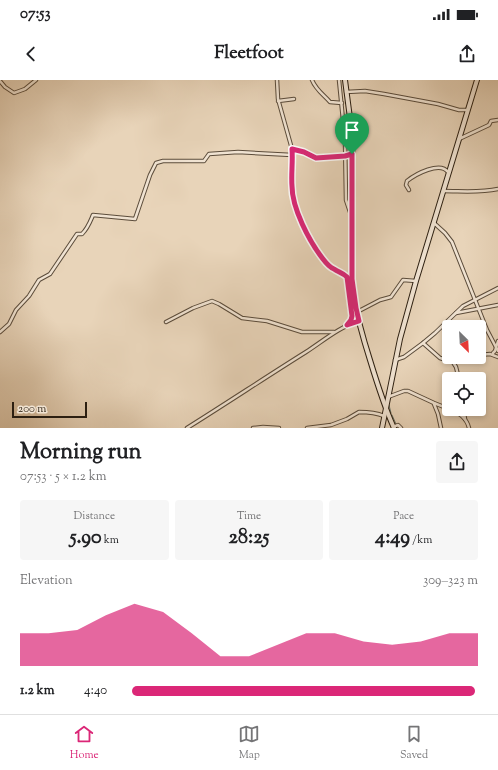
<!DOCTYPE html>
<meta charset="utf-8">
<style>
body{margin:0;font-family:"Sorts Mill Goudy",serif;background:#f6f6f6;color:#202124;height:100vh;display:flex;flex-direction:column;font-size:15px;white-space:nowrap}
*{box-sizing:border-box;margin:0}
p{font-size:13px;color:#757577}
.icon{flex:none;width:22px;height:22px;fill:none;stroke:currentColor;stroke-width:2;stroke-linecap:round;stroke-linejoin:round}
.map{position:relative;height:348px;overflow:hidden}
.side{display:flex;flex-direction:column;background:#fff;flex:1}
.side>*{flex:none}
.needle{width:26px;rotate:156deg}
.tools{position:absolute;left:442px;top:240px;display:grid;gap:8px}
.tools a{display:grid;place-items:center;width:44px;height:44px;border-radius:4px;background:#fff;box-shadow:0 2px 6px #0003;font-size:20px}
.scale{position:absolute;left:12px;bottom:10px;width:75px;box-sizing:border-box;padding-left:4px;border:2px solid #2c1f11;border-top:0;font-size:11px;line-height:14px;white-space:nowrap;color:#2c1f11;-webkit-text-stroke:3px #f0e3d2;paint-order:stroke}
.pin{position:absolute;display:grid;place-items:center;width:34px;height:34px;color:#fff;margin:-41px -17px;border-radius:50% 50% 50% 0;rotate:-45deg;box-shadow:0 0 4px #0007}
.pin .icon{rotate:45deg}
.round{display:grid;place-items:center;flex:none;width:42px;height:42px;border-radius:4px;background:#f6f6f6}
.summary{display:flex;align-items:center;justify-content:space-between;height:68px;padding:0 20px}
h1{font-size:22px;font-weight:800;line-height:30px}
.figures{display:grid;grid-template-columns:repeat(3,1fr);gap:6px;height:68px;padding:4px 20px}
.figures div{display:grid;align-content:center;border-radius:4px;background:#f6f6f6;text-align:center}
.figures b{font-size:20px;font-weight:800}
.figures small{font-size:11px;font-weight:400}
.figures p{font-size:11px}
.chart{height:112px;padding:8px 20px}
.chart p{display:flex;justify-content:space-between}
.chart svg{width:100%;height:72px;margin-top:4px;fill:#db2777;opacity:.7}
ul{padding:0 20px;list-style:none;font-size:13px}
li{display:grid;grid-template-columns:64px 48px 1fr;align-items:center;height:30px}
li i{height:10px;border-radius:5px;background:#db2777}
.status{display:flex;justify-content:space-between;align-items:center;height:28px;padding:0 20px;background:#fff;direction:ltr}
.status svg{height:11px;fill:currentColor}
header{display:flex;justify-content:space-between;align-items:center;height:52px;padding:0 20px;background:#fff;font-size:18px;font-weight:800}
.dock{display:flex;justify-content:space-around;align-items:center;height:56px;border-top:1px solid #e0e0e0;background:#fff;font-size:11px;color:#757577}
.dock a{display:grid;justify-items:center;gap:2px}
.dock .current{color:#db2777}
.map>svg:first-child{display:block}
</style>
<div class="status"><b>07:53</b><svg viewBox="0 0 49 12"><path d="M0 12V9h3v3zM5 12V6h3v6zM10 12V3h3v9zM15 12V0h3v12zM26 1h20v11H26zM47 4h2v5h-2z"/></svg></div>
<header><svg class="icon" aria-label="back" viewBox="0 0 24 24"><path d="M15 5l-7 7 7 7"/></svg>Fleetfoot<svg class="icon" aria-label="share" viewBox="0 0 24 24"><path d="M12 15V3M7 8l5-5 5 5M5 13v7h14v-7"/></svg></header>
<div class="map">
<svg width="498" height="348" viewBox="0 0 498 348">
<rect width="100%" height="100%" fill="#e8d4b9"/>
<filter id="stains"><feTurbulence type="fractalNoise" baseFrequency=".005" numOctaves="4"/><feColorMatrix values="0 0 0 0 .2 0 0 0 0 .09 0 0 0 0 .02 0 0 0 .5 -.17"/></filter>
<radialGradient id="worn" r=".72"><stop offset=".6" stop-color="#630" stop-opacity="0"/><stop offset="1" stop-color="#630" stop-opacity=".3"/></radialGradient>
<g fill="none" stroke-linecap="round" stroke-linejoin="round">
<!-- stream -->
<g stroke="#6c7b71" stroke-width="1">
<polyline points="389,325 391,333"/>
<polyline points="392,335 396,344"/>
</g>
<!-- street casing -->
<g stroke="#5b4c3b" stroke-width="4.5">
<g id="street">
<polyline points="277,0 278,19 292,69 293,89 291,106 297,130 315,168 323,179 334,190 353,199"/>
<path d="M 312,0 C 316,10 323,14 330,22 L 342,23"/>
<polyline points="339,0 345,60 346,120 350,132 352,134"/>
<polyline points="0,1 5,7 14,13 25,9 36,0"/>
<polyline points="346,12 365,11 384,14 438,24 459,30 467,30"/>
<polyline points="278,21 294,19"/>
<polyline points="459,59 489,45 491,41 498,40"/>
<polyline points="292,69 304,72 316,78 345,76 352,74"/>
<path d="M 409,110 L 406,105 L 407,101 C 416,94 440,81 448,92"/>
<path d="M 443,111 C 462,111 480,113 498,109"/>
<polyline points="434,143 445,153 452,162 487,250 498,271"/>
<polyline points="346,195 351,237 348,244"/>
<polyline points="357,232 380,220 391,217 403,200 416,201"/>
<polyline points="456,233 498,225"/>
<polyline points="166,242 193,228 212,221 219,224 242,238 267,241 302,252 334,252"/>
<path d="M 0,252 L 9,244 L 16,230 L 29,216 L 39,200 L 50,194 L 77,154 L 82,154 C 88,148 90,142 93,135 L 135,139 L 150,95 L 156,83 L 163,81 L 204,81 L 209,74 L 238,72 L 292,75"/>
<polyline points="423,263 440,278 446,280 457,277"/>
<polyline points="493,273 495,271 498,261"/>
<polyline points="479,275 490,274 498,277"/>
<polyline points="451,279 456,287 459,299"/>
<polyline points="395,280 404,277 423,263 435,253 463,226 498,208"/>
<polyline points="388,317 404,311 408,311 434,323 449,329"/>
<polyline points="434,324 438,334 441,348"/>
<path d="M 450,329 C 459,332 467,339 469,348"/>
<polyline points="463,329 465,339"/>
<polyline points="393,347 398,345 401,348"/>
<path d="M 187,348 C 227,323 266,297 306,272 C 323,261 339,247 359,241"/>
<polyline points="253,348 263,347 279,348"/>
<path d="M 307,348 L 331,345 L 347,339 L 359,332 C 367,332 377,333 384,336"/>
</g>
</g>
<!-- secondary casing -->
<g stroke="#2c1f11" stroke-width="6">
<g id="secondary">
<path d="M 345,0 L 350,38 L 353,83 L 353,214 C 357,236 363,258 370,280 C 377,303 384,326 394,348"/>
<polyline points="382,348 400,259 416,201 477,0"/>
</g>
</g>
<!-- street -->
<use href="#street" stroke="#f0e3d2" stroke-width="2.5"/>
<!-- secondary -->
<use href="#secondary" stroke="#f0e3d2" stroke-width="4"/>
</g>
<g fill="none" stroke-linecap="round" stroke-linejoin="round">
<!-- route casing -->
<g stroke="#fff" stroke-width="8">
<path id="route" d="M 292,69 L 304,72 L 316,78 L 345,76 L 352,74 L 352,199 L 356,228 L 359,241 L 347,245 L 351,240 L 352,236 L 347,197 C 343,193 338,192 334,189 C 329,187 326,183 323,179 C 309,161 292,128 292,106 C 291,94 293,82 292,69 Z"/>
</g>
<!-- route -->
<use href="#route" stroke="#db2777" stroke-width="5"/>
</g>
<rect width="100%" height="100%" filter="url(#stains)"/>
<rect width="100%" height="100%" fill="url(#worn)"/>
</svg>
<div class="tools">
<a><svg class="needle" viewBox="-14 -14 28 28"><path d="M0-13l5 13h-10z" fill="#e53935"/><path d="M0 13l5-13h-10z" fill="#757577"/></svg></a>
<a><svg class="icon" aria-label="locate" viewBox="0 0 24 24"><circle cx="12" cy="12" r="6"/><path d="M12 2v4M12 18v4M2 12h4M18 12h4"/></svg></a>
</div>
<div class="scale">200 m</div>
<div class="pin" style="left:352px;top:74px;background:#1e9e55"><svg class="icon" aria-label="arrive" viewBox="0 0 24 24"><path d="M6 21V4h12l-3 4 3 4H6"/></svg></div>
</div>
<section class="side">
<div class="summary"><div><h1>Morning run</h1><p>07:53 · 5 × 1.2 km</p></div><a class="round"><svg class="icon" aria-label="share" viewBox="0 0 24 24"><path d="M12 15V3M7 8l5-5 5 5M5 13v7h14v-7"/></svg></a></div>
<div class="figures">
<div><p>Distance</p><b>5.90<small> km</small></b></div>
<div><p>Time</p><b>28:25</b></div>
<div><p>Pace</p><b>4:49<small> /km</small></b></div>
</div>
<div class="chart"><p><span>Elevation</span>309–323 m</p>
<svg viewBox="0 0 160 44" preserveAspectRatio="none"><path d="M0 44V24L10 24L20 22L30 13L40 6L50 11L60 24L70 38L80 38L90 31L100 24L110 24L120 29L130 31L140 29L150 24L160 24V44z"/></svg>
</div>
<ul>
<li><b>1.2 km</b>4:40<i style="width:99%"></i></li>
</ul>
</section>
<nav class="dock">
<a class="current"><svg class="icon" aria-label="home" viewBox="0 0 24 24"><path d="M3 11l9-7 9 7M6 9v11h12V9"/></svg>Home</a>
<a><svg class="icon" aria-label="map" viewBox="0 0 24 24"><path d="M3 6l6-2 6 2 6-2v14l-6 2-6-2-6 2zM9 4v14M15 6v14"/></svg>Map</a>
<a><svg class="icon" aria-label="saved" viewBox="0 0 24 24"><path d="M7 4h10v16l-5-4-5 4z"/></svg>Saved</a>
</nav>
